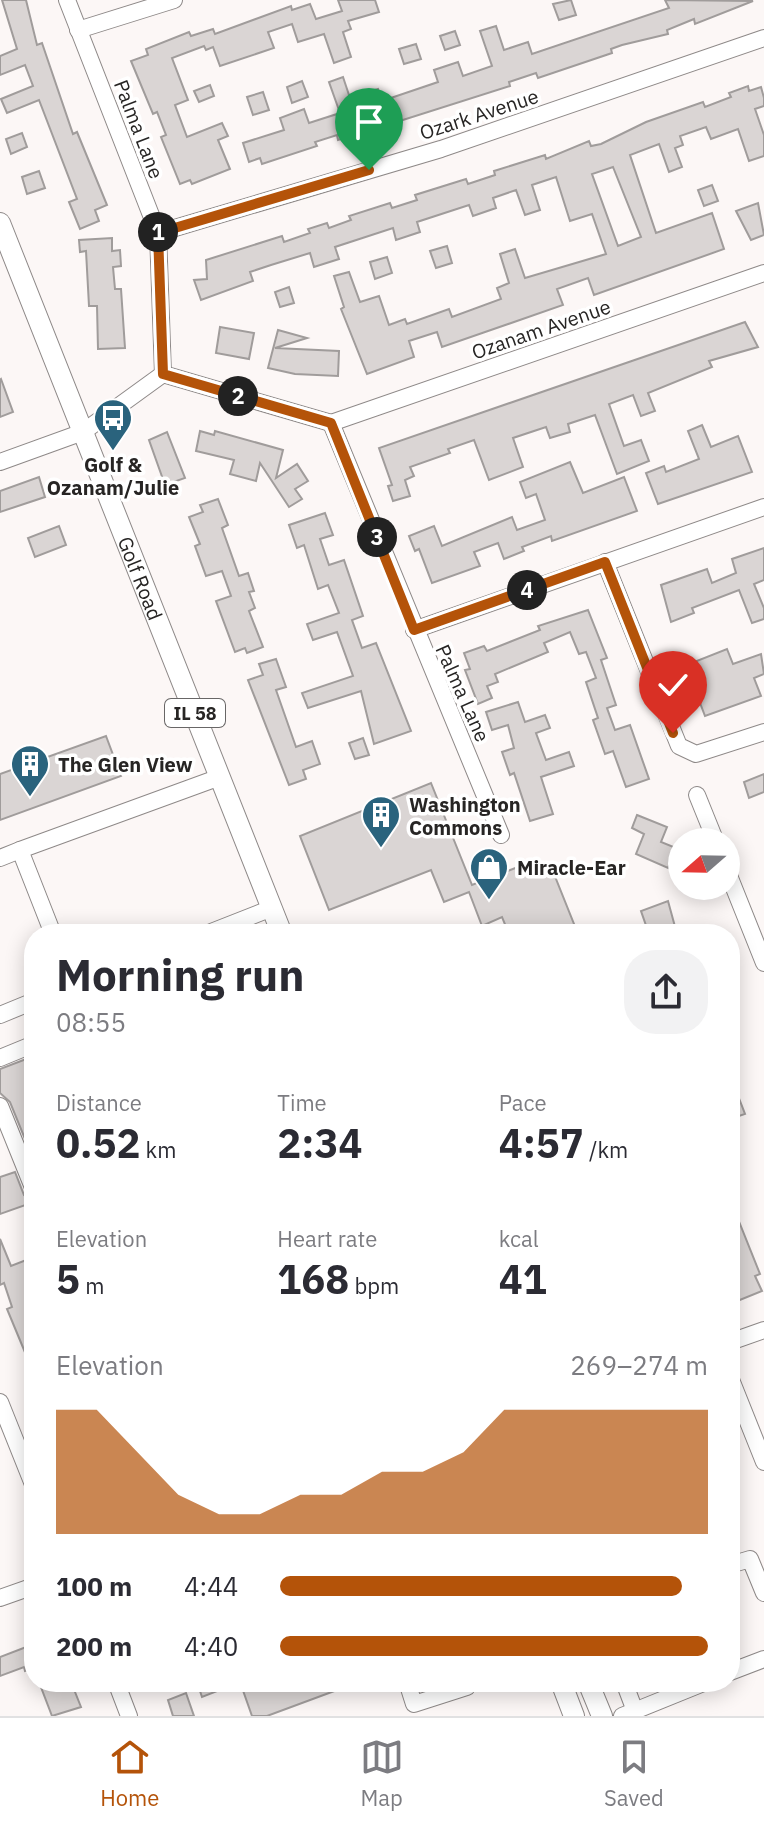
<!DOCTYPE html>
<meta charset="utf-8">
<style>
body{margin:0;font-family:"IBM Plex Sans",sans-serif;background:#f2f2f3;color:#2b2b33;height:100vh;display:flex;flex-direction:column;font-size:30px;white-space:nowrap}
*{box-sizing:border-box;margin:0}
p{font-size:26px;color:#7c7c81}
.icon{flex:none;width:44px;height:44px;fill:none;stroke:currentColor;stroke-width:2;stroke-linecap:round;stroke-linejoin:round}
.map{position:relative;flex:1;overflow:hidden}
.details{position:absolute;left:24px;top:924px;width:716px;height:768px;display:flex;flex-direction:column;background:#fff;border-radius:32px;box-shadow:0 4px 20px #0003}
.details>*{flex:none}
.needle{width:52px;rotate:250deg}
.controls{position:absolute;left:668px;top:828px;display:grid;gap:16px}
.controls a{display:grid;place-items:center;width:72px;height:72px;border-radius:50%;background:#fff;box-shadow:0 4px 20px #0003;font-size:40px}
.pin{position:absolute;display:grid;place-items:center;width:68px;height:68px;color:#fff;margin:-82px -34px;border-radius:50% 50% 50% 0;rotate:-45deg;box-shadow:0 0 8px #0007}
.pin .icon{rotate:45deg}
.km{position:absolute;width:40px;height:40px;margin:-20px;border-radius:50%;background:#222;color:#fff;font-size:22px;line-height:40px;text-align:center}
.round{display:grid;place-items:center;flex:none;width:84px;height:84px;border-radius:32px;background:#f2f2f3}
.overview{display:flex;align-items:center;justify-content:space-between;height:136px;padding:0 32px}
h1{font-size:44px;font-weight:700;line-height:60px}
.stats{display:grid;grid-template-columns:repeat(3,1fr);gap:12px;height:136px;padding:8px 32px}
.stats div{display:grid;align-content:center}
.stats b{font-size:40px;font-weight:700}
.stats small{font-size:22px;font-weight:400}
.stats p{font-size:22px}
.chart{height:224px;padding:16px 32px}
.chart p{display:flex;justify-content:space-between}
.chart svg{width:100%;height:144px;margin-top:8px;fill:#b45309;opacity:.7}
ul{padding:0 32px;list-style:none;font-size:26px}
li{display:grid;grid-template-columns:128px 96px 1fr;align-items:center;height:60px}
li i{height:20px;border-radius:10px;background:#b45309}
.tabs{display:flex;justify-content:space-around;align-items:center;height:112px;border-top:2px solid #e1e1e2;background:#fff;font-size:22px;color:#7c7c81}
.tabs a{display:grid;justify-items:center;gap:4px}
.tabs .on{color:#b45309}
.map>svg:first-child{display:block}
</style>
<div class="map">
<svg width="764" height="1716" viewBox="0 0 764 1716">
<rect width="100%" height="100%" fill="#fcf7f6"/>
<!-- building -->
<g fill="#dad5d4" stroke="#a09c9b" stroke-width="2" fill-rule="evenodd">
<polygon points="2,0 26,0 37,45 42,43 73,134 77,132 107,205 95,210 99,221 80,229 69,202 77,199 39,100 7,113 1,99 33,86 25,65 0,75 0,56 17,49"/>
<polygon points="338,0 375,0 379,12 348,21 351,29 343,32 351,57 334,63 324,34 298,42 292,24 268,32 274,48 220,66 213,47 206,50 204,46 172,58 188,100 175,105 187,137 222,123 228,136 218,140 230,169 192,184 190,180 180,184 161,137 166,135 157,112 153,114 131,61 148,55 146,49 189,32 191,36 213,29 215,34 291,6 292,10 310,4 316,19 342,11"/>
<polygon points="571,0 576,15 559,20 553,4"/>
<polygon points="665,0 753,1 695,24 694,19 667,30 668,34 622,45 611,49 612,53 538,78 536,73 509,82 510,86 384,126 382,120 355,129 357,134 338,140 337,135 315,142 317,146 262,164 260,158 249,162 243,143 284,130 280,118 304,109 309,123 340,113 329,82 343,77 350,98 378,89 382,101 438,82 434,70 458,62 463,76 492,66 480,31 496,26 504,50 528,42 532,54 669,8"/>
<polygon points="455,31 460,45 445,50 440,36"/>
<polygon points="416,44 421,59 404,64 399,49"/>
<polygon points="302,81 308,97 292,103 287,87"/>
<polygon points="210,85 214,96 199,102 194,91"/>
<path d="M 748,86 L 749,91 L 761,87 L 764,98 L 764,106 L 755,109 L 764,135 L 764,156 L 749,161 L 738,129 L 711,139 L 706,127 L 680,136 L 683,145 L 675,148 L 682,167 L 669,172 L 659,144 L 630,155 L 656,233 L 712,213 L 724,249 L 594,295 L 588,278 L 557,289 L 563,305 L 442,347 L 437,332 L 409,341 L 414,357 L 367,374 L 341,309 L 344,307 L 334,276 L 349,272 L 360,302 L 379,296 L 389,325 L 405,319 L 407,324 L 449,309 L 452,317 L 501,299 L 497,288 L 509,283 L 500,254 L 515,249 L 525,278 L 606,254 L 592,214 L 570,221 L 556,177 L 532,185 L 540,210 L 525,215 L 516,190 L 493,198 L 496,208 L 473,216 L 469,205 L 417,222 L 420,232 L 396,240 L 393,228 L 335,247 L 339,259 L 314,267 L 310,253 L 271,265 L 250,272 L 253,281 L 201,300 L 194,280 L 207,279 L 206,260 L 282,236 L 284,242 L 310,233 L 308,229 L 327,223 L 329,228 L 351,220 L 349,216 L 390,203 L 392,208 L 417,200 L 415,195 L 466,179 L 468,184 L 495,175 L 494,171 L 545,155 L 546,159 L 589,141 L 591,146 L 601,144 L 646,122 L 703,102 L 705,107 L 731,97 L 729,93 ZM 613,167 L 641,237 L 618,246 L 592,174 Z"/>
<polygon points="263,92 269,110 253,115 247,97"/>
<polygon points="22,133 27,147 11,154 6,139"/>
<polygon points="39,171 45,188 27,194 22,177"/>
<polygon points="712,185 718,201 704,206 698,190"/>
<polygon points="758,203 764,235 751,240 736,211"/>
<polygon points="112,238 112,251 120,250 121,266 113,267 115,289 121,289 125,348 98,349 97,306 89,306 86,251 80,252 79,240"/>
<polygon points="447,246 452,263 436,268 430,251"/>
<polygon points="387,257 392,273 375,279 370,262"/>
<polygon points="289,287 294,303 280,307 275,292"/>
<polygon points="745,322 758,347 709,361 712,367 648,393 655,411 641,416 633,395 609,404 624,446 641,440 649,461 617,474 595,415 568,424 570,432 550,438 546,427 513,438 523,467 489,480 474,440 448,449 450,453 410,467 414,476 405,480 410,496 393,501 388,486 392,485 379,448"/>
<polygon points="220,327 254,333 249,359 216,353"/>
<polygon points="278,330 307,338 275,348 339,351 338,376 295,374 268,368"/>
<polygon points="1,379 13,412 0,417 0,380"/>
<polygon points="702,425 711,447 738,436 752,472 658,504 646,473 664,466 666,472 699,459 688,431"/>
<polygon points="200,431 214,435 215,431 283,450 276,478 297,464 308,481 295,489 302,499 289,507 260,463 256,481 230,474 234,460 196,451"/>
<polygon points="167,432 185,478 165,485 149,440"/>
<polygon points="570,462 583,493 624,477 637,511 552,541 551,536 522,547 524,551 504,559 498,543 474,552 480,566 432,583 419,549 415,551 409,536 434,526 442,546 512,517 517,530 545,520 536,494 526,498 520,482"/>
<polygon points="39,477 45,497 0,512 0,491"/>
<polygon points="218,499 228,525 222,528 239,576 248,573 254,591 249,592 255,608 249,611 263,647 247,653 245,648 235,652 216,601 231,596 222,571 206,576 195,546 200,544 189,517 203,512 200,505"/>
<polygon points="325,513 333,535 320,539 329,565 344,560 363,616 352,620 362,648 376,643 411,731 374,744 361,691 308,708 302,693 353,676 337,632 313,640 307,624 339,613 328,585 318,589 304,545 297,548 289,525"/>
<polygon points="59,526 66,545 35,557 28,538"/>
<polygon points="764,548 764,580 754,584 764,608 764,619 752,623 739,590 692,608 694,613 671,622 661,585 707,569 712,583 736,573 732,559"/>
<polygon points="588,610 607,658 601,660 616,705 607,708 615,730 630,725 649,779 626,787 613,751 605,754 593,720 598,718 586,682 596,678 586,652 579,654 570,632 544,643 548,652 495,674 498,682 487,686 492,698 478,704 465,670 470,669 464,653 484,646 487,651 540,630 538,626"/>
<polygon points="727,649 733,664 761,654 764,674 754,678 761,696 705,716 691,679 694,678 689,664"/>
<polygon points="276,659 286,687 276,690 296,747 312,741 320,764 303,770 306,779 289,785 248,680 263,675 259,664"/>
<polygon points="518,702 525,722 545,715 550,728 536,733 546,760 569,752 574,766 541,777 553,814 530,821 514,773 510,775 502,752 514,748 508,725 492,730 486,712"/>
<polygon points="106,736 121,776 0,820 0,774"/>
<polygon points="363,738 369,755 355,759 349,743"/>
<polygon points="764,774 764,792 749,798 744,782"/>
<polygon points="431,783 472,885 528,863 554,874 578,934 509,934 502,917 482,926 469,892 444,902 431,870 329,910 300,836"/>
<polygon points="637,815 667,827 661,842 676,848 668,868 636,854 644,834 632,828"/>
<polygon points="668,901 677,934 649,934 641,911"/>
<polygon points="34,1056 34,1161 10,1102 0,1093 0,1069"/>
<polygon points="730,1075 745,1114 730,1119"/>
<polygon points="15,1172 24,1195 34,1202 0,1214 0,1177"/>
<polygon points="730,1199 760,1274 755,1276 762,1291 730,1304"/>
<polygon points="0,1239 11,1266 34,1257 34,1374 7,1309 12,1307 4,1283 0,1285"/>
<polygon points="34,1644 34,1668 25,1671 24,1667 0,1676 0,1657"/>
<polygon points="39,1682 71,1682 81,1707 52,1716"/>
<polygon points="197,1682 356,1682 356,1683 267,1716 252,1716 240,1682 202,1697"/>
<polygon points="186,1693 194,1716 173,1716 168,1700"/>
</g>
<g fill="none" stroke-linecap="round" stroke-linejoin="round">
<!-- minor casing -->
<g stroke="#8e8988" stroke-width="18">
<g id="minor">
<polyline points="67,0 158,233 163,374"/>
<polyline points="78,30 174,0"/>
<polyline points="158,233 441,149 764,38"/>
<polyline points="163,374 331,423"/>
<polyline points="331,423 764,273"/>
<polyline points="331,423 501,835"/>
<polyline points="0,462 83,432 163,374"/>
<polyline points="605,562 679,746 696,754 764,732"/>
<polyline points="414,630 764,507"/>
<polyline points="697,795 716,842"/>
<polyline points="0,858 20,850"/>
<polyline points="726,868 764,963"/>
<polyline points="53,934 20,850 220,777"/>
<polyline points="206,934 272,908"/>
<polyline points="0,1015 34,1001"/>
<polyline points="0,1058 34,1044"/>
<polyline points="0,1106 34,1190"/>
<polyline points="730,1342 764,1330"/>
<polyline points="730,1377 764,1462"/>
<polyline points="0,1402 34,1487"/>
<polyline points="730,1565 750,1559 764,1593"/>
<polyline points="0,1598 34,1586"/>
<polyline points="730,1672 764,1659"/>
<polyline points="116,1682 129,1716"/>
<polyline points="407,1682 414,1704 467,1687 465,1682"/>
<polyline points="499,1682 499,1683"/>
<polyline points="624,1682 635,1711"/>
<polyline points="622,1716 706,1682"/>
</g>
</g>
<!-- major casing -->
<g stroke="#8e8988" stroke-width="22">
<g id="major">
<path id="s1" d="M 0,223 L 282,934"/>
<polyline points="561,1682 574,1716"/>
<polyline points="588,1682 602,1716"/>
</g>
</g>
<!-- minor -->
<use href="#minor" stroke="#fff" stroke-width="16"/>
<!-- major -->
<use href="#major" stroke="#fff" stroke-width="20"/>
</g>
<g fill="none" stroke-linecap="round" stroke-linejoin="round">
<!-- route casing -->
<g stroke="#fff" stroke-width="16">
<polyline id="route" points="369,170 158,233 163,374 331,423 414,630 605,562 673,733"/>
</g>
<!-- route -->
<use href="#route" stroke="#b45309" stroke-width="10"/>
</g>
<!-- icons -->
<defs>
<g id="bus-pin" transform="scale(2)"><path d="M0 17L-7.5 6A9.5 9.5 0 1 1 7.5 6Z" fill="#2a637d" stroke="#fff"/><path d="M-5-6H5V4H4V6H2V4H-2V6H-4V4H-5ZM-3.5-4V0h7V-4ZM-3.5 1.2v1.5H-2V1.2ZM2 1.2v1.5H3.5V1.2Z" fill="#fff"/></g>
<g id="building-pin" transform="scale(2)"><path d="M0 17L-7.5 6A9.5 9.5 0 1 1 7.5 6Z" fill="#2a637d" stroke="#fff"/><path d="M-4-6H4V6H1V3H-1V6H-4ZM-2.5-4.3h1.7v1.8h-1.7ZM.8-4.3h1.7v1.8H.8ZM-2.5-1h1.7V.8h-1.7ZM.8-1h1.7V.8H.8Z" fill="#fff"/></g>
<g id="shop-pin" transform="scale(2)"><path d="M0 17L-7.5 6A9.5 9.5 0 1 1 7.5 6Z" fill="#2a637d" stroke="#fff"/><path d="M-5-2.5h2.3a2.7 3.5 0 0 1 5.4 0H5L5.5 6h-11ZM-1.5-2.5h3a1.5 2.3 0 0 0-3 0Z" fill="#fff"/></g>
</defs>
<g fill-rule="evenodd">
<use href="#bus-pin" x="113" y="418"/>
<use href="#building-pin" x="30" y="764"/>
<use href="#building-pin" x="381" y="815"/>
<use href="#shop-pin" x="489" y="867"/>
</g>
<g text-anchor="middle" dominant-baseline="central" stroke-width="7" stroke-linejoin="round" paint-order="stroke">
<!-- shield labels -->
<rect fill="#fff" stroke="#686666" stroke-width="2" x="165" y="699" width="60" height="28" rx="6"/>
<g font-size="18" font-weight="bold" fill="#272524">
<text x="195" y="713">IL 58</text>
</g>
<!-- street labels -->
<g font-size="20" fill="#272524" stroke="#fff">
<text transform="translate(479 114) rotate(-18)">Ozark Avenue</text>
<text transform="translate(139 129) rotate(69)">Palma Lane</text>
<text transform="translate(541 329) rotate(-19)">Ozanam Avenue</text>
<text stroke="none"><textPath href="#s1" startOffset="382">Golf Road</textPath></text>
<text transform="translate(463 693) rotate(66)">Palma Lane</text>
</g>
<!-- poi labels -->
<g font-size="20" font-weight="bold" fill="#272524" stroke="#fff" text-anchor="start">
<text x="113" y="464" text-anchor="middle">Golf &amp;<tspan x="113" dy="23">Ozanam/Julie</tspan></text>
<text x="58" y="764">The Glen View</text>
<text x="409" y="804">Washington<tspan x="409" dy="23">Commons</tspan></text>
<text x="517" y="867">Miracle-Ear</text>
</g>
</g>
</svg>
<div class="controls">
<a><svg class="needle" viewBox="-14 -14 28 28"><path d="M0-13l5 13h-10z" fill="#e53935"/><path d="M0 13l5-13h-10z" fill="#7c7c81"/></svg></a>
</div>
<div class="pin" style="left:369px;top:170px;background:#1e9e55"><svg class="icon" aria-label="arrive" viewBox="0 0 24 24"><path d="M6 21V4h12l-3 4 3 4H6"/></svg></div>
<div class="pin" style="left:673px;top:733px;background:#d93025"><svg class="icon" aria-label="check" viewBox="0 0 24 24"><path d="M5 12l5 5 9-10"/></svg></div>
<b class="km" style="left:158px;top:232px">1</b>
<b class="km" style="left:238px;top:396px">2</b>
<b class="km" style="left:377px;top:537px">3</b>
<b class="km" style="left:527px;top:590px">4</b>
<section class="details">
<div class="overview"><div><h1>Morning run</h1><p>08:55</p></div><a class="round"><svg class="icon" aria-label="share" viewBox="0 0 24 24"><path d="M12 15V3M7 8l5-5 5 5M5 13v7h14v-7"/></svg></a></div>
<div class="stats">
<div><p>Distance</p><b>0.52<small> km</small></b></div>
<div><p>Time</p><b>2:34</b></div>
<div><p>Pace</p><b>4:57<small> /km</small></b></div>
</div>
<div class="stats">
<div><p>Elevation</p><b>5<small> m</small></b></div>
<div><p>Heart rate</p><b>168<small> bpm</small></b></div>
<div><p>kcal</p><b>41</b></div>
</div>
<div class="chart"><p><span>Elevation</span>269–274 m</p>
<svg viewBox="0 0 160 44" preserveAspectRatio="none"><path d="M0 44V6L10 6L20 19L30 32L40 38L50 38L60 32L70 32L80 25L90 25L100 19L110 6L120 6L130 6L140 6L150 6L160 6V44z"/></svg>
</div>
<ul>
<li><b>100 m</b>4:44<i style="width:94%"></i></li>
<li><b>200 m</b>4:40<i style="width:100%"></i></li>
</ul>
</section>
</div>
<nav class="tabs">
<a class="on"><svg class="icon" aria-label="home" viewBox="0 0 24 24"><path d="M3 11l9-7 9 7M6 9v11h12V9"/></svg>Home</a>
<a><svg class="icon" aria-label="map" viewBox="0 0 24 24"><path d="M3 6l6-2 6 2 6-2v14l-6 2-6-2-6 2zM9 4v14M15 6v14"/></svg>Map</a>
<a><svg class="icon" aria-label="saved" viewBox="0 0 24 24"><path d="M7 4h10v16l-5-4-5 4z"/></svg>Saved</a>
</nav>
